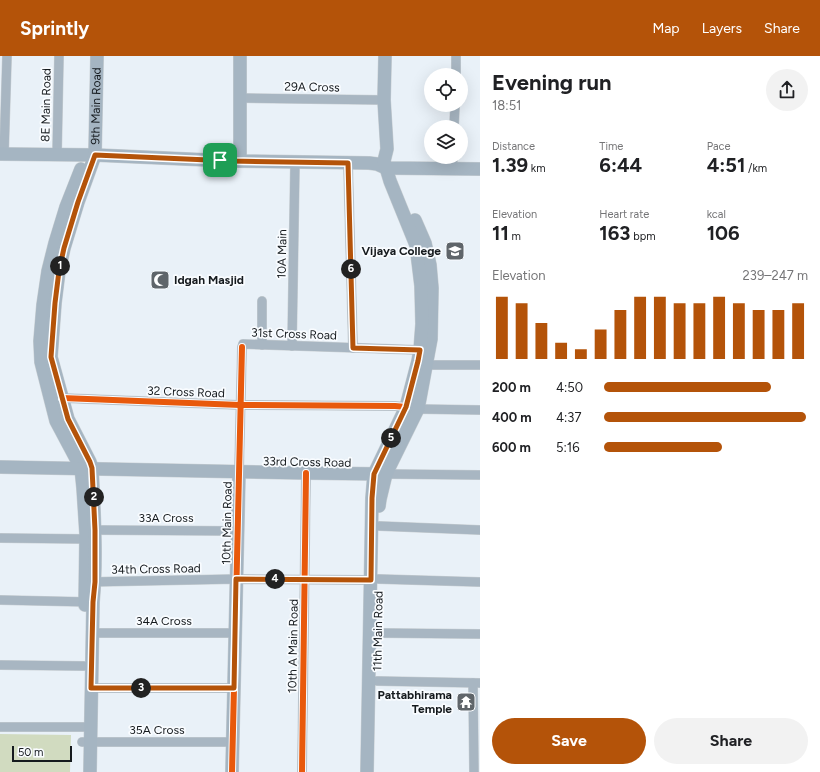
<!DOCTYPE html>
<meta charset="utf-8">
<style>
body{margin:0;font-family:Figtree,sans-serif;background:#f2f2f2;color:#202124;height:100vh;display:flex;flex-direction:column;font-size:15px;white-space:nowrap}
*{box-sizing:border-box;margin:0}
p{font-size:13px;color:#757577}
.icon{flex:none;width:22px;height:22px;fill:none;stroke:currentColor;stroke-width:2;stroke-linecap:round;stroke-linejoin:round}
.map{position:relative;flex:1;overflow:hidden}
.details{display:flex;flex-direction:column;background:#fff;width:340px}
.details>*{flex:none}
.buttons{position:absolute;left:424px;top:12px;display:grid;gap:8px}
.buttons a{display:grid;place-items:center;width:44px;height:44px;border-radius:50%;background:#fff;box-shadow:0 4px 16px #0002;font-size:20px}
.scale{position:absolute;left:12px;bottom:10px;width:60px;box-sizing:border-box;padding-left:4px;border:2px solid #151a1e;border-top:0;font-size:11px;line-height:14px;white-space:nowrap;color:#151a1e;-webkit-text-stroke:3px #f9fcff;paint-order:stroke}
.pin{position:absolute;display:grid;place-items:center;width:34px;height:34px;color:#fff;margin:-17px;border-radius:8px;box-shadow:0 2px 6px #0006}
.km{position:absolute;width:20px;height:20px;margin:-10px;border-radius:50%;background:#222;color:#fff;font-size:11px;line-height:20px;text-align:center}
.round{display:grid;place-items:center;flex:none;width:42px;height:42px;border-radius:21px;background:#f2f2f2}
.headline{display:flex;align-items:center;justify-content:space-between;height:68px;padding:0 12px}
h1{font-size:22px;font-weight:700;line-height:30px}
.metrics{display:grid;grid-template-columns:repeat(3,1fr);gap:6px;height:68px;padding:4px 12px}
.metrics div{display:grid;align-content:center}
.metrics b{font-size:20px;font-weight:700}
.metrics small{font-size:11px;font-weight:400}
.metrics p{font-size:11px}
.chart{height:112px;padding:8px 12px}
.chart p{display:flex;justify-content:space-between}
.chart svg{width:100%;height:72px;margin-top:4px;stroke:#b45309;stroke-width:6}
.button{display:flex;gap:8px;margin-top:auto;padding:8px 12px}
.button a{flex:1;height:46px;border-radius:24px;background:#b45309;color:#fff;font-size:16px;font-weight:700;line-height:46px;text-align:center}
.button a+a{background:#f2f2f2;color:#202124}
ul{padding:0 12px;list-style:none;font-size:13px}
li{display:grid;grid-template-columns:64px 48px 1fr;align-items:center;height:30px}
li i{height:10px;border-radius:5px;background:#b45309}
header{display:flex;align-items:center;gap:24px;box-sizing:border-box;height:56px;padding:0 20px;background:#b45309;color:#fff}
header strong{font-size:19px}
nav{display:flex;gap:22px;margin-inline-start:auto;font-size:14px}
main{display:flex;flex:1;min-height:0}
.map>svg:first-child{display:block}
</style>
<header>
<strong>Sprintly</strong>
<nav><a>Map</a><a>Layers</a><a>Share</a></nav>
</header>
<main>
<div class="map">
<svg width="480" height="716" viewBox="0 0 480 716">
<rect width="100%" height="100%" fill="#e9f1f8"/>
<!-- green -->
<polygon fill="#d1dbc0" points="0,678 71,679 70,716 0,716"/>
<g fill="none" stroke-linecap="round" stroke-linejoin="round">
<!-- street casing -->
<g stroke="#c9cfd3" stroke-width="10">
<g id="street">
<polyline points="456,19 456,0"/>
<polyline points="240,42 384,44"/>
<polyline points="454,71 455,49"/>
<polyline points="4,98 7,0"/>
<polyline points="57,99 59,0"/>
<polyline points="453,104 453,101"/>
<polyline points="348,107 353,292"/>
<polyline points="262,245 262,289"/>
<polyline points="292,290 295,106"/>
<polyline points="426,309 480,309"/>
<polyline points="62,342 240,349 395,350 406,351"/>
<polyline points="418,353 480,354"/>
<polyline points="239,416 242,291 243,288 420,294"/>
<polyline points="386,418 480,419"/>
<polyline points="379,470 480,474"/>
<polyline points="95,474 237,475"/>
<polyline points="0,482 86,483"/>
<polyline points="378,523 480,526"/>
<polyline points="89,526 236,523 371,524"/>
<polyline points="0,544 90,546"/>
<polyline points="93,577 235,577"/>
<polyline points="378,577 480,578"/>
<polyline points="0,609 84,610"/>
<polyline points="377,625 480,627"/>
<polyline points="473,627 474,716"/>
<polyline points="91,632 234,632"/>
<polyline points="0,671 91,671"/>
<polyline points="82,686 233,686"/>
<polyline points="302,716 306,417"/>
</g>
</g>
<!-- secondary casing -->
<g stroke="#c9cfd3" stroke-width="14">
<g id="secondary">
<polyline points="0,98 95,99 231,105 369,107 377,108 386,112 480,113"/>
<polyline points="240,105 240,0"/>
<polyline points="81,113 66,151 55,187 48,215 43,249 40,285 41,306 56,365 81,412 83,432 86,478 85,549"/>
<polyline points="0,411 306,417 382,418"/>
<polyline points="379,450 380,443 386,418 418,353 431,283 432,232 430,209 425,187 415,164"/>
<path id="s1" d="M 90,716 L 93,546 C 97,502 94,457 92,412 L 90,406 L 68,363 L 51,301 L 55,247 L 59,215 L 64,192 L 78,146 L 95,99 L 97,0"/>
<polyline points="232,716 239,416"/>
<polyline points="367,716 372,442 374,418 406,351 418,305 420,294 422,268 421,230 416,189 390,125 384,105 387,93 384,44 385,0"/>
</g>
</g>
<!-- street -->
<use href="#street" stroke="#a8b6c2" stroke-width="9"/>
<!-- secondary -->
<use href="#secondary" stroke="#a5b5c2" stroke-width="13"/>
<!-- cycleway casing -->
<g stroke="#f9fcff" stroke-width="8">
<g id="cycleway">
<polyline points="62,342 240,349 395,350 406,351"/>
<polyline points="232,716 242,291"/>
<polyline points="302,716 306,417"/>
</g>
</g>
<!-- cycleway -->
<use href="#cycleway" stroke="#e8590c" stroke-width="6"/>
</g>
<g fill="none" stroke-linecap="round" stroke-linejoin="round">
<!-- route casing -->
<g stroke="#fff" stroke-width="8">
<polygon id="route" points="95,99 231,105 348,107 353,292 420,294 418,305 406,351 374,418 372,442 371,524 236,523 234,632 91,632 93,546 95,526 95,474 92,412 90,406 68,363 51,301 55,247 59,215 64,192 78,146"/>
</g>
<!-- route -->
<use href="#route" stroke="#b45309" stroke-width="5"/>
</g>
<!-- icons -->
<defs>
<g id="university-square" transform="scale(1)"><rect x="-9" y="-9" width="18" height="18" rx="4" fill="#5f656a" stroke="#f9fcff"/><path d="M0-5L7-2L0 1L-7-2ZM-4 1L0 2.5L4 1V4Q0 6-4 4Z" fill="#fff"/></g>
<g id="mosque-square" transform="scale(1)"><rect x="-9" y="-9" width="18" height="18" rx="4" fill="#5f656a" stroke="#f9fcff"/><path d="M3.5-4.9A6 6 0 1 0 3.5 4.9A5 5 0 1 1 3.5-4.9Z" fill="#fff"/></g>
<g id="temple-square" transform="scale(1)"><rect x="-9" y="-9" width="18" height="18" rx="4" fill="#5f656a" stroke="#f9fcff"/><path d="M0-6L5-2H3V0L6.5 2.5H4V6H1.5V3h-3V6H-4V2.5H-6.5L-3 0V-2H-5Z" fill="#fff"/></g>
</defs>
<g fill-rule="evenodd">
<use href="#university-square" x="455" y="195"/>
<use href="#mosque-square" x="160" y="224"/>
<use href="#temple-square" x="466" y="646"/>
</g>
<g text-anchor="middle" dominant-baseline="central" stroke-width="3.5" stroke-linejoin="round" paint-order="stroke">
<!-- street labels -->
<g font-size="12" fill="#151a1e" stroke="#f9fcff">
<text transform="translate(312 31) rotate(1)">29A Cross</text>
<text transform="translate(46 49) rotate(-89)">8E Main Road</text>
<text stroke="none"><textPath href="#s1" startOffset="680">9th Main Road</textPath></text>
<text transform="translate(282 198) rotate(-89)">10A Main</text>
<text transform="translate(294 278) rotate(2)">31st Cross Road</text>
<text transform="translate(186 336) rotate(2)">32 Cross Road</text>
<text transform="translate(307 406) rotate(1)">33rd Cross Road</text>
<text x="166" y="462">33A Cross</text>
<text transform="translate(227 467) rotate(-89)">10th Main Road</text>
<text transform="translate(156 513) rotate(-1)">34th Cross Road</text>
<text x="164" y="565">34A Cross</text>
<text transform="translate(378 575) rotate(-89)">11th Main Road</text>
<text transform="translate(293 590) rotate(-89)">10th A Main Road</text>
<text x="157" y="674">35A Cross</text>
</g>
<!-- poi labels -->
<g font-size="12" font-weight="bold" fill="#151a1e" stroke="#f9fcff" text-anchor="end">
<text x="441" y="195">Vijaya College</text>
<text x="174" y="224" text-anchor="start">Idgah Masjid</text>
<text x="452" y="639">Pattabhirama<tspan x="452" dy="14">Temple</tspan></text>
</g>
</g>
</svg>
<div class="buttons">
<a><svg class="icon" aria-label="locate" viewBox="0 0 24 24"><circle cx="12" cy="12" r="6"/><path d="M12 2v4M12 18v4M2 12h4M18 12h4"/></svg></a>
<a><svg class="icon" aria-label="layers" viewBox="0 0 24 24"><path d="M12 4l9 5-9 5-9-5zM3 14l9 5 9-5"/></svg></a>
</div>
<div class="scale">50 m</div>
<div class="pin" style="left:220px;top:104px;background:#1e9e55"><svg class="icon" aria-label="arrive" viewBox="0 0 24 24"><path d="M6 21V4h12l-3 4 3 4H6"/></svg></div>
<b class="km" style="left:60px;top:210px">1</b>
<b class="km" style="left:94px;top:441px">2</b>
<b class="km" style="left:141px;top:632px">3</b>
<b class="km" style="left:275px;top:523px">4</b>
<b class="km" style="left:391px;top:382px">5</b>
<b class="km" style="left:351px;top:213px">6</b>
</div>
<section class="details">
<div class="headline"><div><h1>Evening run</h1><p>18:51</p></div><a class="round"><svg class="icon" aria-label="share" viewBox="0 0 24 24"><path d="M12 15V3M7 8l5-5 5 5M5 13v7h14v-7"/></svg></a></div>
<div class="metrics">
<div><p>Distance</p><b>1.39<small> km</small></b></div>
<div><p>Time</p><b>6:44</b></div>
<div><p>Pace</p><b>4:51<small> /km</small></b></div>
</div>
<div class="metrics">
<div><p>Elevation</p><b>11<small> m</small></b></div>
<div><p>Heart rate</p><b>163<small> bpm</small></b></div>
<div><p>kcal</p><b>106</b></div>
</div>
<div class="chart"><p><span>Elevation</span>239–247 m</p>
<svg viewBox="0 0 160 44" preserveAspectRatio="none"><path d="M5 44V6M15 44V10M25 44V22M35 44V34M45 44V38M55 44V26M65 44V14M75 44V6M85 44V6M95 44V10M105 44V10M115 44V6M125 44V10M135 44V14M145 44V14M155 44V10"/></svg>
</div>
<ul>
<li><b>200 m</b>4:50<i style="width:82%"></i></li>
<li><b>400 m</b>4:37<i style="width:99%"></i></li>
<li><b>600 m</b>5:16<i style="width:58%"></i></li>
</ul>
<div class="button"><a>Save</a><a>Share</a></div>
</section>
</main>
